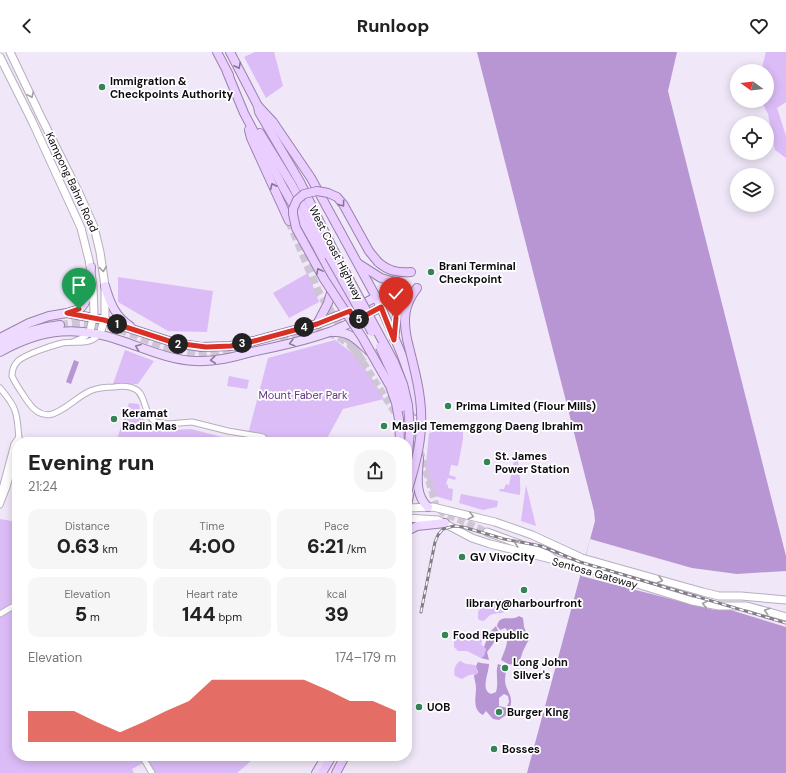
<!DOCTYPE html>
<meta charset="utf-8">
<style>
body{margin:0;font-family:"DM Sans",sans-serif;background:#f6f6f6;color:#222;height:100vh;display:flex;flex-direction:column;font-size:15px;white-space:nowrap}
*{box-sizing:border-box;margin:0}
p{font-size:13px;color:#767676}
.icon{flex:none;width:22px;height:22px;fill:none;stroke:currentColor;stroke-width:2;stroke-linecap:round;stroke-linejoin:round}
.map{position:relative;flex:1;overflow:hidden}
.panel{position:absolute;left:12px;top:385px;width:400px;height:324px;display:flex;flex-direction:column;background:#fff;border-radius:16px;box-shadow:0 2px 10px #0003}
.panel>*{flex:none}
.needle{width:26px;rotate:285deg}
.controls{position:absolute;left:730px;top:12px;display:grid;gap:8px}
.controls a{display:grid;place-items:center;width:44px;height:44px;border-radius:50%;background:#fff;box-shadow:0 2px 10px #0003;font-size:20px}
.pin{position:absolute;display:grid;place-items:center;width:34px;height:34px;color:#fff;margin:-41px -17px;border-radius:50% 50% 50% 0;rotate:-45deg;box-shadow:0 0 4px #0007}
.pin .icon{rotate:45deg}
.km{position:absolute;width:20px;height:20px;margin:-10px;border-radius:50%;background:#222;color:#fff;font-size:11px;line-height:20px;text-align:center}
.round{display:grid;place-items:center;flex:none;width:42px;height:42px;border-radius:16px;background:#f6f6f6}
.headline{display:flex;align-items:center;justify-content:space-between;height:68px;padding:0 16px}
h1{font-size:22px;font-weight:800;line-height:30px}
.figures{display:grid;grid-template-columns:repeat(3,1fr);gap:6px;height:68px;padding:4px 16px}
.figures div{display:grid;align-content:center;border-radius:10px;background:#f6f6f6;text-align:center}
.figures b{font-size:20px;font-weight:800}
.figures small{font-size:11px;font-weight:400}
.figures p{font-size:11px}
.chart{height:112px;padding:8px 16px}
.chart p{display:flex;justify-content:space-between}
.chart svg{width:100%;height:72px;margin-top:4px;fill:#d93025;opacity:.7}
header{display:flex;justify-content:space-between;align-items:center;height:52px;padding:0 16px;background:#fff;font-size:18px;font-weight:800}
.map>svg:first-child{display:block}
</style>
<header><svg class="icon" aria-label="back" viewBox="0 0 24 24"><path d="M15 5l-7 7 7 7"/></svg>Runloop<svg class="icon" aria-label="heart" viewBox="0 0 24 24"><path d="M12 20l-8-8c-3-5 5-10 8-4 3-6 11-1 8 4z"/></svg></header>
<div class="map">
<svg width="786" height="721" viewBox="0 0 786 721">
<rect width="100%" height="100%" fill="#f0e7f8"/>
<!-- green -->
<g fill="#dcbcf7">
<polygon points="255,0 274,0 283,34 266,46 244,5"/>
<polygon points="766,0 786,0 786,50 777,56 786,84 786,106 775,98 768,62 761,49 767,49 767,19 761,19"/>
<polygon points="308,221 319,250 289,266 273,241"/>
<polygon points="118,225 213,239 207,280 168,279 118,250"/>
<polygon points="335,288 355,303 374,329 384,347 343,357 325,390 246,390 268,306"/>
<polygon points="125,298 154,309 138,332 113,332"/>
<polygon points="229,324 249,328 247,337 227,334"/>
<polygon points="129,351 139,352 141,363 151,379 191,377 241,390 116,390"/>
<polygon points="463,373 463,387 458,414 451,413 449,423 456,425 455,428 448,426 446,432 448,433 448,436 453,437 452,449 432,443 425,422 429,381"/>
<path d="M 516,399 C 519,414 521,428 520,443 L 499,439 L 500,437 L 504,437 L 506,432 L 509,433 Z"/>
<polygon points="526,433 536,474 521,469"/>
<polygon points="461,442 498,449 497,455 483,458 459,451"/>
<polygon points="0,467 17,470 17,704 257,704 237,721 155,721 147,709 132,717 134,721 0,721"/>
<path d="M 498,547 C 502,546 505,547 507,551 C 506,564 502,560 493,562 C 489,563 487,566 484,569 L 479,568 L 478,566 L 478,560 L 482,553 Z"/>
<path d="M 477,578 L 484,579 L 485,582 L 481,592 L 486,597 L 484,604 L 481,606 L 467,599 L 458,599 L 454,595 L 454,590 L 457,584 C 466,583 471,585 477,578 Z"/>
<path d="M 460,609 C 463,610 465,612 467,612 C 473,613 479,611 477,622 L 469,623 L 462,627 L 455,624 C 453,619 455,612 460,609 Z"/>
</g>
<!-- water -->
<g fill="#b895d3">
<polygon points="477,0 677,0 668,39 786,504 786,721 527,721 595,469 594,459"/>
<polygon points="74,308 79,310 71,332 66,330"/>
<path d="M 519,564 L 523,566 L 524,575 L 529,587 L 523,599 L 519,611 L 517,613 L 508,612 L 501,608 L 506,595 L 509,580 L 505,576 L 500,578 L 497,574 C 500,561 511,570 519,564 Z"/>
<polygon points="496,574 499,581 493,592 487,600 489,608 481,606 484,604 486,597 484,595 489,581"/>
<path d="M 478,610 L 481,611 L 489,612 C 489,621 480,638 491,642 L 496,640 C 499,630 495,621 498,612 L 504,614 L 506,616 C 506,620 505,625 505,629 C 506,640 514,643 510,656 L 507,654 L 509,650 L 508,644 L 504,642 L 499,646 L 499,654 L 507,656 L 508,659 L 506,663 L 499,668 L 493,667 L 486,659 L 483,663 C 472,657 476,646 476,636 C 476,631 474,627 474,623 L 477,622 L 478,620 L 476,614 Z"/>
</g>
<!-- pier -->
<polygon fill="#f0e7f8" points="590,487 692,516 737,522 786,519 786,575 727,557 714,558 581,524"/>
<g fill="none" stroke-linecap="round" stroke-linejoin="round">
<!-- secondary-tunnel -->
<polyline stroke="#cec6d5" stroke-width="7" stroke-dasharray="7 3.5" stroke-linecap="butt" points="363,310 421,402 436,454 443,461 448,463 487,480"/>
<!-- primary-tunnel -->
<g stroke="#cec6d5" stroke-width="8" stroke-dasharray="8 4" stroke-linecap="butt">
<path d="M 60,273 C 72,271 84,270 97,272 C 131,277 162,299 197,303 C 206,303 230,299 240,296"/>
<path d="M 280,286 C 304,280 328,274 349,292 C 355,297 359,304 363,310"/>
</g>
<!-- trunk-tunnel -->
<polyline stroke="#cec6d5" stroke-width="8" stroke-dasharray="8 4" stroke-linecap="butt" points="289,169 318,239 363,310"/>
<!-- minor casing -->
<g stroke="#b7aebe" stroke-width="7">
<g id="minor">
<path d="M 100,282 C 87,295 77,288 62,291 C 51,294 26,302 18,309 C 14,313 12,318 12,324 C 16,333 22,341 28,350 C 49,380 68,349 90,339 C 97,336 106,335 114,335 C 120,334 129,334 135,337 C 146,342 143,361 155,370 L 168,372 L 192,370 L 228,379 L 258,384 L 263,385 L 267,390"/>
<polyline points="73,290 86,284 89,281"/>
<path d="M 0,336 C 18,357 17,362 19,388"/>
<polyline points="0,444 14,392 19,385"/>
<polyline points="0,453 7,435 17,399"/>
<polyline points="0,562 17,552"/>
<polyline points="142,704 152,721"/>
</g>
</g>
<!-- secondary casing -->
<g stroke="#b7aebe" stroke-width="9">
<g id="secondary">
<polyline points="10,0 41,65 79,141 94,175 100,200 105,234 105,265 100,282"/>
<polyline points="0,5 32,69 81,176 89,208 93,234 94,262 90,279"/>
<polyline points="407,456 433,455 495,470 532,483 582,506 703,540 719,544 741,544 786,548"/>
<polyline points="407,466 438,468 472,486 490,492 579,514 692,549 719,554 747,554 786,565"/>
<polyline points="487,480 539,499 547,502 554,507"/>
</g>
</g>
<!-- primary casing -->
<g stroke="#9982ab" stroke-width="10">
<g id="primary">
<path d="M 105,234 C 110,251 115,264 130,274"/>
<path d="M 70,260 C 73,259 76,259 79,257 C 90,251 90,226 91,215"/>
<path d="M 333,280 C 350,279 358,289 369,299"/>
<path d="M 0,286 L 29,271 L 49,264 L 67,261 L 104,268 L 175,291 L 201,295 L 231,294 L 254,289 L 317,272 L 350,259 L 376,245 C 391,278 414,324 417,359"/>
<polyline points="394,287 398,256 405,242"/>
<path d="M 0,293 C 19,282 38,275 60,273"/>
<path d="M 0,300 C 43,276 79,273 125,290 C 148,298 171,308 195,309 C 215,310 234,305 252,300 C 279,294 306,289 332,279 C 349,272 365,264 381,255"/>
<path d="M 419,406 C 418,422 414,443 428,455"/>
<polyline points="407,453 411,434"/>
<polyline points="407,479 417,474 445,471"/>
<polyline points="316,721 326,704"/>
</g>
</g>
<!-- trunk casing -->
<g stroke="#9982ab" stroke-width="10">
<g id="trunk">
<polyline points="217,0 229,23"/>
<polyline points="230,0 258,54 259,60 300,130 334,199"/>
<polyline points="227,20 244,61 284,137 316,193 350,259"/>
<polyline points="258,54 273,70 311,126 376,245"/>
<polyline points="249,78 251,86 289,169"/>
<polyline points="260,81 292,133 329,204"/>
<path d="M 378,210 C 388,219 398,221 411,220"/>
<polyline points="359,212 381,226 395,230"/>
<polyline points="317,272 328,251 333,234"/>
<path d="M 407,287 C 403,267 404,253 417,236"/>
<polyline points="322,721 332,704"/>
<polyline points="336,721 345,704"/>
</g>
</g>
<!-- minor -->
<use href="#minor" stroke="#fff" stroke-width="5"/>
<!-- secondary -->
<use href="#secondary" stroke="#fff" stroke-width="7"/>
<!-- primary -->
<use href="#primary" stroke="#efdaff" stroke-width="8"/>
<!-- trunk -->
<use href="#trunk" stroke="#eaceff" stroke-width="8"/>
<!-- rail casing -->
<g stroke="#827c87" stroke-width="3">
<polyline id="rail" points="421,560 435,490 438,483 443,477 454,474 463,475 504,487 541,494 580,510 786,571"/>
</g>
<!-- rail -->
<use href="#rail" stroke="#fff" stroke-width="1.5" stroke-dasharray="4.5" stroke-linecap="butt"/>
<!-- trunk-bridge casing -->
<g stroke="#9982ab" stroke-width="10" stroke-linecap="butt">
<g id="trunk-bridge">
<polyline points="334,199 394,310 403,332 408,353 410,379 407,412"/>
<polyline points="329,204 372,280"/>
<polyline points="378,210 369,199 343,152 337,145 328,141 317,139 304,142 297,148 293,157 293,162 296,176 324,227 362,285 390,334 396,351 399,367 400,390"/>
<polyline points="380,295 396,330 402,355"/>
<path d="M 407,441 C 413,420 420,398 421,375 C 423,345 414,316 407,287"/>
</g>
</g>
<!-- trunk-bridge -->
<use href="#trunk-bridge" stroke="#eaceff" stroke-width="8"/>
</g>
<!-- one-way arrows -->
<defs><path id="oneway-chevron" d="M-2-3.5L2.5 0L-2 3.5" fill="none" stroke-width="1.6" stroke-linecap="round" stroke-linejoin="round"/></defs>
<g stroke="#877693">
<use href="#oneway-chevron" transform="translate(238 14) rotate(63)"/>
<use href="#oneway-chevron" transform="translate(273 134) rotate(-115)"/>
<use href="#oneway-chevron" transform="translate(342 152) rotate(54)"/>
<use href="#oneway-chevron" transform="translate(319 219) rotate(-118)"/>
</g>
<g stroke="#9f9d9f">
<use href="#oneway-chevron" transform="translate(31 43) rotate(66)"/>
<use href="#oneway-chevron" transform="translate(103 217) rotate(82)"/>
<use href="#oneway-chevron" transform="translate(471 464) rotate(13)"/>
<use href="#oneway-chevron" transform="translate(517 491) rotate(-160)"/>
<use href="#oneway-chevron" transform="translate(660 528) rotate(16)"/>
<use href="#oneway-chevron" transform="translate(705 552) rotate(-169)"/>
<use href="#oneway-chevron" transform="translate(767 559) rotate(-163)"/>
</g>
<g stroke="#8a7d93">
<use href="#oneway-chevron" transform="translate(292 291) rotate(165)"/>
<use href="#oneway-chevron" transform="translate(138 295) rotate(-159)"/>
<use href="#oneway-chevron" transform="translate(213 308) rotate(174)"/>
</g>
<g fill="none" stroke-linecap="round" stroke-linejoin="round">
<!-- route casing -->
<g stroke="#fff" stroke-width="8">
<polyline id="route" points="79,257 67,261 104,268 175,291 206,295 231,294 254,289 317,272 350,259 355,269 381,255 394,288 396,266"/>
</g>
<!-- route -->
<use href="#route" stroke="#d93025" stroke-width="5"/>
</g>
<!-- markers -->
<g fill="#348556" stroke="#fff" stroke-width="1.5">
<circle cx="102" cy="35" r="4"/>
<circle cx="431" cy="220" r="4"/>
<circle cx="448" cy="354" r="4"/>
<circle cx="114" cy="367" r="4"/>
<circle cx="384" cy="374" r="4"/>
<circle cx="487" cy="410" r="4"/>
<circle cx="462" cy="505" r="4"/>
<circle cx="524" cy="538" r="4"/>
<circle cx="445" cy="583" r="4"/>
<circle cx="505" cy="616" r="4"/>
<circle cx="419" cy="655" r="4"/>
<circle cx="499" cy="660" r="4"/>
<circle cx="494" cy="697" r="4"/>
</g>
<g text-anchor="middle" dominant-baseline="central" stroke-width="3.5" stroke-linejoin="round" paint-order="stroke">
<!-- poi labels -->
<g font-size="11" font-weight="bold" fill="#0e0b10" stroke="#fff" text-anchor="start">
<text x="110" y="29">Immigration &amp;<tspan x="110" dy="13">Checkpoints Authority</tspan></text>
<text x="439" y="214">Brani Terminal<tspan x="439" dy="13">Checkpoint</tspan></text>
<text x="456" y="354">Prima Limited (Flour Mills)</text>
<text x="122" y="361">Keramat<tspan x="122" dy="13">Radin Mas</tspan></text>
<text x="392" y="374">Masjid Tememggong Daeng Ibrahim</text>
<text x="495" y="404">St. James<tspan x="495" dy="13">Power Station</tspan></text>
<text x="470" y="505">GV VivoCity</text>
<text x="524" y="551" text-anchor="middle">library@harbourfront</text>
<text x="453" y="583">Food Republic</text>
<text x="513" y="610">Long John<tspan x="513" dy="13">Silver's</tspan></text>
<text x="427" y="655">UOB</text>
<text x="507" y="660">Burger King</text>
<text x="502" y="697">Bosses</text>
</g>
<!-- street labels -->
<g font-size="11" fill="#0e0b10" stroke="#fff">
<text transform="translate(72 130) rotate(65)">Kampong Bahru Road</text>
<text transform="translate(336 201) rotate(63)">West Coast Highway</text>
<text transform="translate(595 521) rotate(16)">Sentosa Gateway</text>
</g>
<!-- park labels -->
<g font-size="11" fill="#623681" stroke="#fff">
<text x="303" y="343">Mount Faber Park</text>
</g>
</g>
</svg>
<div class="controls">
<a><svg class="needle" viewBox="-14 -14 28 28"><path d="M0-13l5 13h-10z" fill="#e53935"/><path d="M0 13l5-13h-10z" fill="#767676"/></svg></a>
<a><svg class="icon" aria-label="locate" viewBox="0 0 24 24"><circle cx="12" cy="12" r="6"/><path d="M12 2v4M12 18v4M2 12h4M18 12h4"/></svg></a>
<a><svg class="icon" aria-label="layers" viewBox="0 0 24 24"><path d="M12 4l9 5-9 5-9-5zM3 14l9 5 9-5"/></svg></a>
</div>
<div class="pin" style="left:79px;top:257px;background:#1e9e55"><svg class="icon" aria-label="arrive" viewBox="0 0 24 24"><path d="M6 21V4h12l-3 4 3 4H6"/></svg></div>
<div class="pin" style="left:396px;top:266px;background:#d93025"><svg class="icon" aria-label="check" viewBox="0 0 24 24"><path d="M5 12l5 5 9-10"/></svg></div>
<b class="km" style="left:117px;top:272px">1</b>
<b class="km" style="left:178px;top:292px">2</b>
<b class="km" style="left:242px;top:291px">3</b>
<b class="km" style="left:304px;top:275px">4</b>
<b class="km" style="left:359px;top:267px">5</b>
<section class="panel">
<div class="headline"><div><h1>Evening run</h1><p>21:24</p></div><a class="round"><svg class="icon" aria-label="share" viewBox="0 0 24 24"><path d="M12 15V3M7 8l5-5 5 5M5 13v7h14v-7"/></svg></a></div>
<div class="figures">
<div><p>Distance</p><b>0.63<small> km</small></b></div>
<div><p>Time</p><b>4:00</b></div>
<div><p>Pace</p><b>6:21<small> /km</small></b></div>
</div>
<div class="figures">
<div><p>Elevation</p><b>5<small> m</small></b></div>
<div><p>Heart rate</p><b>144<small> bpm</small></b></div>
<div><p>kcal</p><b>39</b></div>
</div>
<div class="chart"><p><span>Elevation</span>174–179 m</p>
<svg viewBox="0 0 160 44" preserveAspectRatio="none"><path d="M0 44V25L10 25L20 25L30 32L40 38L50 32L60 25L70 19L80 6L90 6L100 6L110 6L120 6L130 12L140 19L150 19L160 25V44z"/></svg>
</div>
</section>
</div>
